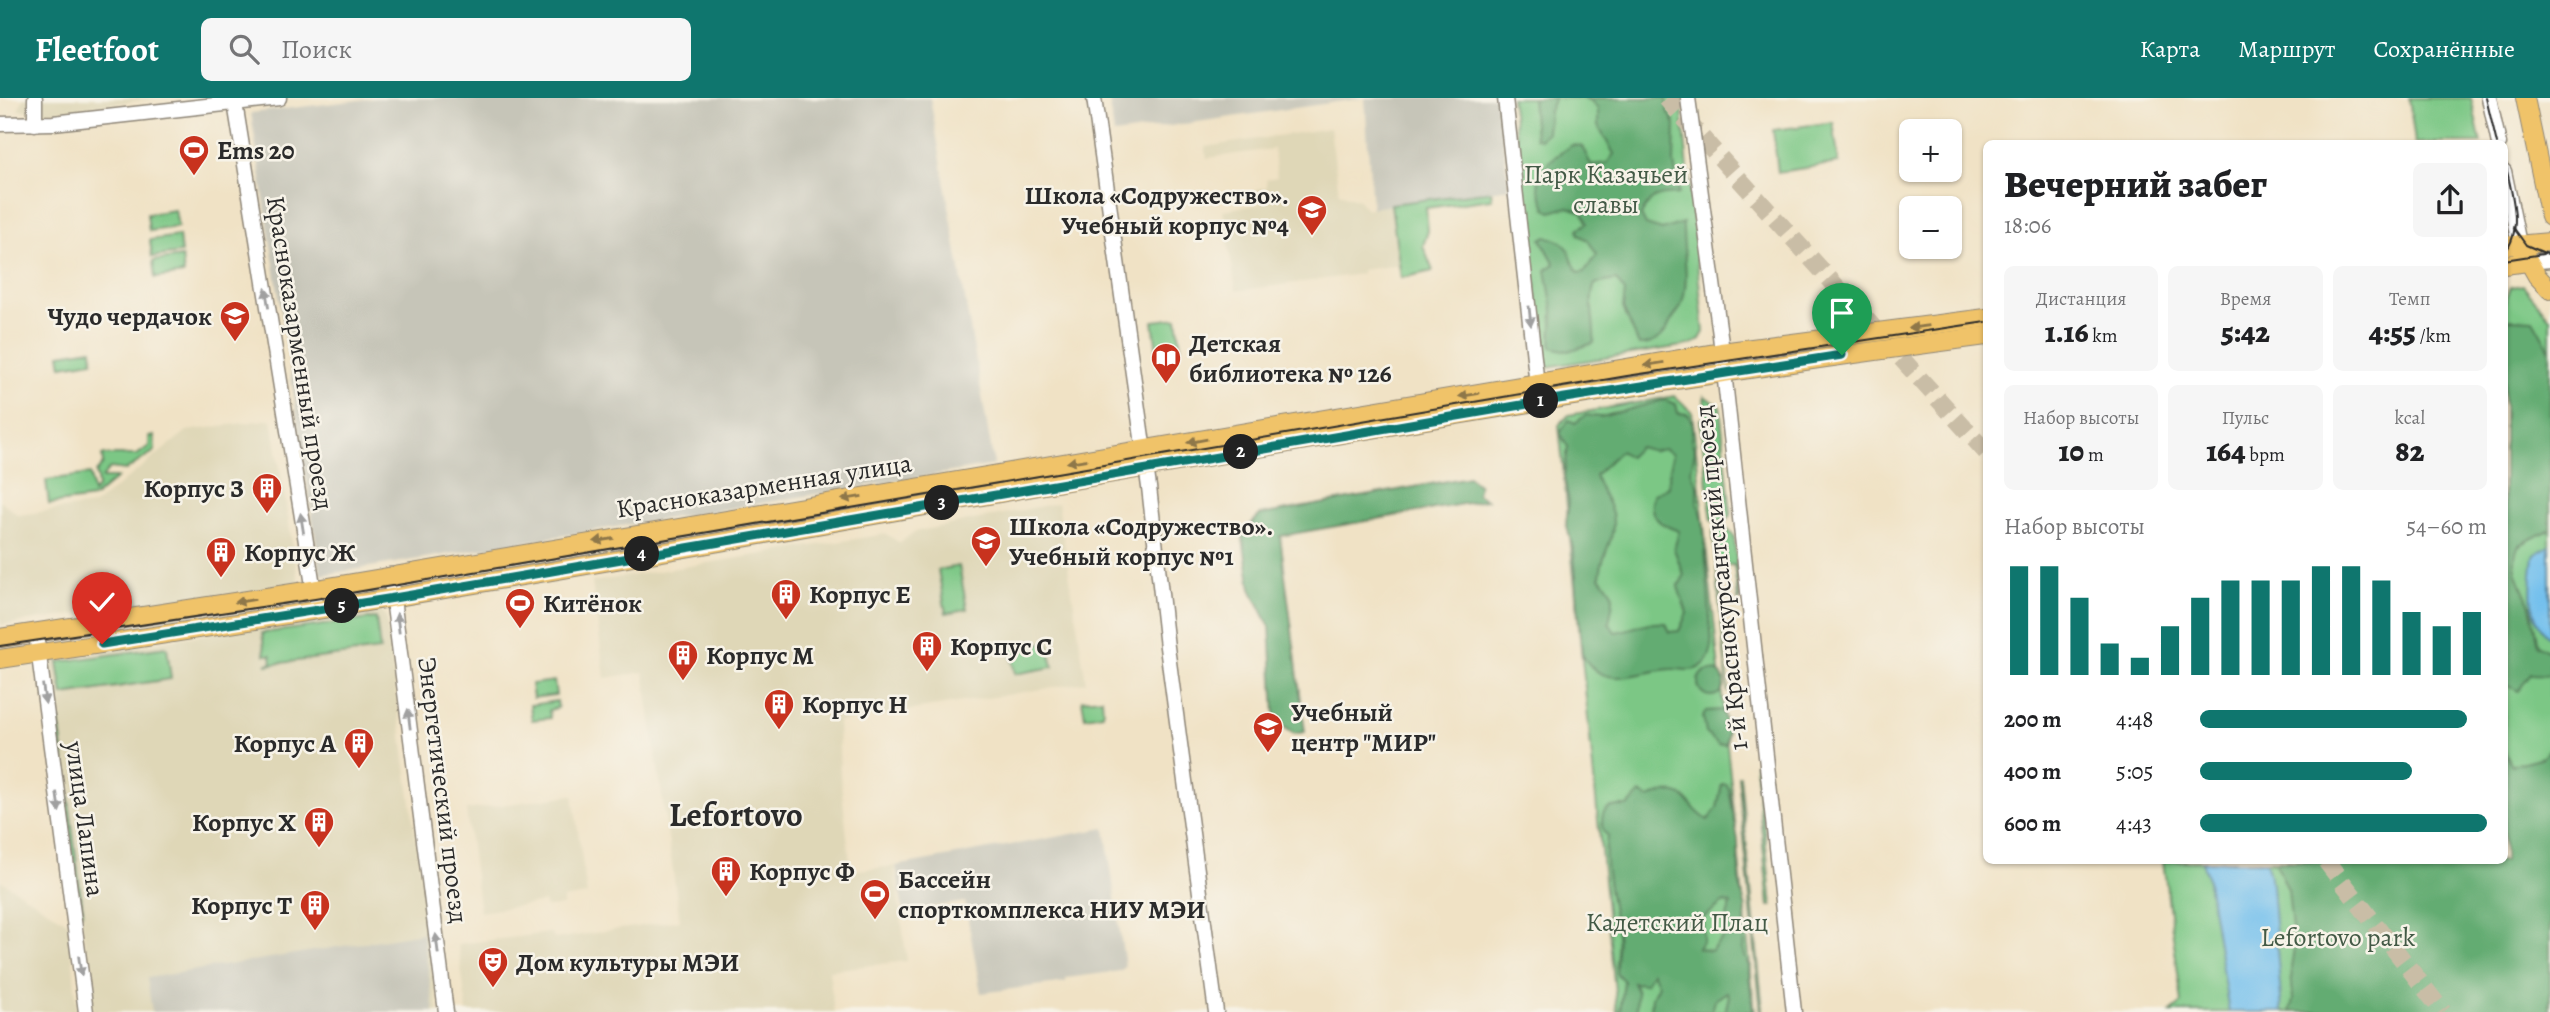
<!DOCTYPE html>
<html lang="ru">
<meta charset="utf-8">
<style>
body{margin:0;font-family:Alegreya,serif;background:#f6f6f6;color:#202124;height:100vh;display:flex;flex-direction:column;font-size:26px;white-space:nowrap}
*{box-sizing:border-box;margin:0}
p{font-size:23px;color:#757577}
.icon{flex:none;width:38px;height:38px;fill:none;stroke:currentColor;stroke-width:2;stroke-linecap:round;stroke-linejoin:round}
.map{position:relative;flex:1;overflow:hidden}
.sheet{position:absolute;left:1983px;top:42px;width:525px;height:724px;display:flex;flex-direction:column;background:#fff;border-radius:10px;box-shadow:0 2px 5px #0004}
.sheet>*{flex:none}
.fabs{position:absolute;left:1899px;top:21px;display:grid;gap:14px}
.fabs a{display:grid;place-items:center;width:63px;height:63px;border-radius:10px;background:#fff;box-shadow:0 2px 5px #0004;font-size:35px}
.pin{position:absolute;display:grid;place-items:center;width:60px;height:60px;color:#fff;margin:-72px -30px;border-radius:50% 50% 50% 0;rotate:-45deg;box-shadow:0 0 7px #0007}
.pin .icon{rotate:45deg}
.km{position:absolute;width:35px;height:35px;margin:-18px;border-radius:50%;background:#222;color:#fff;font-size:19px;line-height:35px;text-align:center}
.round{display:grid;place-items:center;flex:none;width:74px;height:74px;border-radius:10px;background:#f6f6f6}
.headline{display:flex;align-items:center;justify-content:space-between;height:119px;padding:0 21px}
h1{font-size:38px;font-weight:800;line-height:52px}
.metrics{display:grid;grid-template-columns:repeat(3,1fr);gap:10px;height:119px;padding:7px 21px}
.metrics div{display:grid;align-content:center;border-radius:10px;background:#f6f6f6;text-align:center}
.metrics b{font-size:30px;font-weight:800}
.metrics small{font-size:19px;font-weight:400}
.metrics p{font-size:19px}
.chart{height:196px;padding:14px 21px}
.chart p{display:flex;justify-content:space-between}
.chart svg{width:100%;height:126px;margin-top:7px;stroke:#0f766e;stroke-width:6}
ul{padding:0 21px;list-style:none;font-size:23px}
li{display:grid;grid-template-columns:112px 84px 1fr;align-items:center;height:52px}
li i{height:18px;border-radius:9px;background:#0f766e}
header{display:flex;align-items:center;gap:42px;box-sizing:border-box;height:98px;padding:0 35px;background:#0f766e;color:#fff}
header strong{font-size:33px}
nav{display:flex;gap:38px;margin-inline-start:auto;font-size:24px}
.search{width:490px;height:63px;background:#f6f6f6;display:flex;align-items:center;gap:18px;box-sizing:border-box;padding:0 24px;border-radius:10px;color:#757577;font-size:26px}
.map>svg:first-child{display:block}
</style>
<header>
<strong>Fleetfoot</strong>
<div class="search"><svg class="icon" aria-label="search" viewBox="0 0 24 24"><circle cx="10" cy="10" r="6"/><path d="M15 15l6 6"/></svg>Поиск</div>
<nav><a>Карта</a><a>Маршрут</a><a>Сохранённые</a></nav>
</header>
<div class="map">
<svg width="2550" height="914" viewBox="0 0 2550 914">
<rect width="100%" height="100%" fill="#f7f3e8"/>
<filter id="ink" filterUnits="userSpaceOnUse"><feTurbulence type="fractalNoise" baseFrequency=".0143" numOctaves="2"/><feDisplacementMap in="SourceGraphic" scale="14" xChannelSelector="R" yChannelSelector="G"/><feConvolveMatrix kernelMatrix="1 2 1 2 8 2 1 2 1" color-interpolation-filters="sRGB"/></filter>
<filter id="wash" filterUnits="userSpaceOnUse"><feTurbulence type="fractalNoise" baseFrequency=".00686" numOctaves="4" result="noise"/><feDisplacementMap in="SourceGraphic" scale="28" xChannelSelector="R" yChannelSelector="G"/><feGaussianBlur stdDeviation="1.57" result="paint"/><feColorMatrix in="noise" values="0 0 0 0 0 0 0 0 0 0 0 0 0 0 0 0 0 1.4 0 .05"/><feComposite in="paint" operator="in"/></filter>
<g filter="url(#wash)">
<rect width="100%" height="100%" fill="#f0e2c5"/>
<!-- built -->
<g fill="#dfd7b7">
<polygon points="24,0 157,0 49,14 18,12"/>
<polygon points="1330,30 1339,95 1359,102 1366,111 1391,106 1399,167 1361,172 1361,176 1236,193 1223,112 1260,106 1257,91 1267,89 1266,81 1277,79 1273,51 1207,60 1205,49"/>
<polygon points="272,321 298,481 294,487 0,527 0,402 18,417 94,407 187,333"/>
<polygon points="1058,405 1086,584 838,624 840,676 851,773 894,768 907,863 829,872 834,914 467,914 458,846 551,835 555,841 680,822 644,574 605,580 592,484 886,436 900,445 914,434"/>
<polygon points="377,510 386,519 439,914 93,914 50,567 53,560"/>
<polygon points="573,697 587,797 563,801 563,808 546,809 544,804 480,814 466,712"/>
<polygon points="0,782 70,826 77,914 0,914"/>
</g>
<!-- industrial -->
<g fill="#c6c5b8">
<polygon points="376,0 930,0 994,367 321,477 251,15"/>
<polygon points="1109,0 1497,0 1509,90 1372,110 1365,0 1114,36"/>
<polygon points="1105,730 1125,869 1120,873 1066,880 1066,884 981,895 965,804 903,813 896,768"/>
<polygon points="423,835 434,914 152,914 147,880"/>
</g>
<!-- green -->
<g fill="#7bc785" stroke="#537958" stroke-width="2">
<polygon points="1511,0 1681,0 1704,234 1699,243 1689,247 1546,269"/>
<polygon points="2409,0 2471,0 2481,45 2415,45"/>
<polygon points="1833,24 1839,65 1778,74 1773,32"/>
<polygon points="1491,93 1492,101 1426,110 1428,133 1423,148 1433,173 1401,180 1391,106"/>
<polygon points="175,112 178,129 149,133 147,116"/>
<polygon points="179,138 181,155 152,159 150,142"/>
<polygon points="182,159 184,176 155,180 153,163"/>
<polygon points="2523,187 2550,220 2550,914 2171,914 2182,905 2163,763 2504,763 2504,206 2511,189"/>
<polygon points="1177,220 1181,250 1157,253 1153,223"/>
<polygon points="92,251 93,263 62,268 60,256"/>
<polygon points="1675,298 1692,314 1755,914 1617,914 1559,327 1569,317"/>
<polygon points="1704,298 1720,308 1731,417 1727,422 1712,423 1700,321 1706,320"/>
<polygon points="154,338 155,353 126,372 110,370 102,380 117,380 93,400 49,406 46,382 90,376 93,395 98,389 96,374 103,366 102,357 137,357 149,348 149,339"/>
<polygon points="1728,432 1734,438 1740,502 1738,502 1734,467 1718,468 1728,595 1713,433"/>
<polygon points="959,468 967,511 946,515 938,472"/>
<path d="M 107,478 C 127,479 135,487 140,506 L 85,514 C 84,495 90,485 107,478 Z"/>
<polygon points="376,520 380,552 266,567 272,564 271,557 265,557 262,535"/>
<polygon points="1048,544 1053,569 1015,576 1010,551"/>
<polygon points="167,549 171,581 63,597 58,564"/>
<polygon points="554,583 556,597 533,600 531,586"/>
<polygon points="1102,600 1103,616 1085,619 1082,602"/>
<polygon points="557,603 558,610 549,612 550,620 532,622 530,607"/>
<polygon points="56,622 59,622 83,814 79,815"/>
<polygon points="1755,666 1758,666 1772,808 1769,808"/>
<polygon points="1738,678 1740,678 1763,914 1761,914"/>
</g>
<!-- forest -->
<g fill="#64ac72" stroke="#486c4e" stroke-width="2" fill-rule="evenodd">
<polygon points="1532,0 1555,0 1549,13 1547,34 1540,41 1535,40"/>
<path d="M 1581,0 L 1667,0 L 1667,11 L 1675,26 L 1674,64 L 1679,96 C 1658,97 1652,96 1641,117 L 1646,127 L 1662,132 L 1683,125 C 1682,154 1691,180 1681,208 C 1678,215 1672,220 1669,227 C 1664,239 1652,248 1639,247 L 1623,210 L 1625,194 L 1616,182 L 1595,186 C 1587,204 1596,225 1594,245 L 1568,253 L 1551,249 L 1553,212 L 1546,172 L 1555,166 L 1541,141 L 1546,138 C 1578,148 1564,155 1579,175 L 1584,174 L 1597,157 L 1588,142 L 1579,137 L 1578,131 L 1587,125 L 1583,114 L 1568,109 L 1551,114 L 1546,111 C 1545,104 1542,102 1540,95 C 1532,72 1555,58 1572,47 L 1582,48 L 1591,67 L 1607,65 L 1614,56 L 1598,28 L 1598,11 L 1591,3 Z"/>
<path d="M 2511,221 L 2533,222 L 2550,252 L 2550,431 L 2518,448 C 2509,470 2523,487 2530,508 C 2533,521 2535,534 2538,547 L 2550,555 L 2550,577 L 2531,576 L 2518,593 L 2509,588 L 2504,589 L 2504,224 Z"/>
<path d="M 1664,302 L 1676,306 L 1678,315 L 1688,316 L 1693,326 L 1691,342 L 1695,353 L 1691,373 L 1698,389 L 1697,404 L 1703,422 L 1712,548 C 1710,556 1709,562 1703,567 C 1692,576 1682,570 1671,571 C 1637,573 1603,595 1582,556 L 1574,454 L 1566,425 L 1569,404 L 1564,379 L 1568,349 L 1560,335 L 1569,322 L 1575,325 L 1586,317 L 1601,319 ZM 1639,349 L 1654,353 L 1664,351 L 1672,356 L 1668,389 L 1654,396 C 1646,418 1660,427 1679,433 L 1674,451 L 1684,478 L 1678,489 L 1687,515 L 1679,533 L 1670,534 L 1666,525 C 1643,523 1636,531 1615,534 L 1609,525 C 1613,499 1619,500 1600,479 C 1600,459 1614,444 1613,424 C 1613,407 1599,393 1595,377 L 1620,353 L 1629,359 Z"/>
<polygon points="1469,379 1479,387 1477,396 1486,402 1280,438 1305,634 1294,636 1281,627 1275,616 1270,529 1251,491 1242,435 1260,417"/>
<circle cx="1711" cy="585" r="13"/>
<polygon points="1722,612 1728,631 1726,646 1719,647 1706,635 1703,619 1706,613"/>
<polygon points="2550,649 2550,914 2290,914 2293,902 2291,870 2294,850 2288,792 2275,763 2504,763 2504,652 2512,667 2543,659"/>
<path d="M 1722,686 L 1726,686 L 1729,691 L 1738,742 L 1739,783 L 1746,811 L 1743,852 L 1748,866 L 1753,914 L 1725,914 L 1729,898 L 1727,894 L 1715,902 L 1712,914 L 1651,914 L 1652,899 L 1658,887 L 1652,874 L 1645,886 L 1633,885 L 1637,894 L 1636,914 L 1620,914 L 1624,883 L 1616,875 C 1615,862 1619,848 1617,836 C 1614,815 1600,755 1608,738 L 1603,733 C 1599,711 1606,707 1628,708 L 1640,695 L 1648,700 C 1692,684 1682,707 1708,722 L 1717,710 ZM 1724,804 L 1731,806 L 1724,828 L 1726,837 L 1710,853 L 1698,850 L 1703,842 L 1703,820 Z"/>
</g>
<!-- water -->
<g fill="#73c0ed" stroke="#4f768c" stroke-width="2">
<path d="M 2550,448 L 2550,540 C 2525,518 2531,487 2534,457 Z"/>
<polygon points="2202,763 2266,763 2272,787 2282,914 2229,914 2207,778"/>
</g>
</g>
<g filter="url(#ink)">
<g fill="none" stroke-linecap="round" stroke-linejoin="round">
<!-- major-tunnel -->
<g stroke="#c9bda6" stroke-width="18" stroke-dasharray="18 9" stroke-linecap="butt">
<polyline points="1666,0 1986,354"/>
<polyline points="2326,763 2443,914"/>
</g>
<!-- minor casing -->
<g stroke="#8e8678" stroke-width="17">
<g id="minor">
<polyline points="1094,0 1149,389 1167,549 1216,914"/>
<polyline points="1505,0 1538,296"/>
<polyline points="1688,0 1720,237 1794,914"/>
<polyline points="2489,0 2499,46"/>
<polyline points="235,5 317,512"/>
<polyline points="0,26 53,25 279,0"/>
<polyline points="35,26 35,0"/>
<polyline points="2504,73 2519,146"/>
<polyline points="2528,164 2550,162"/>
<polyline points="390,477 446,914"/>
<polyline points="36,535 86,914"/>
</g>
</g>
<!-- major casing -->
<g stroke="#8e8678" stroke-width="20">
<g id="major">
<polyline points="2525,0 2550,119"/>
<polyline points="2519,146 2537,178 2550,192"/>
<polyline points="2504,148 2550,144"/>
<polyline points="2504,167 2528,164"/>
<polyline points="0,540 312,492 1721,254 1986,220"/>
<path d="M 0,561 C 664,465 1321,325 1986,238"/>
</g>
</g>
<!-- minor -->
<use href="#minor" stroke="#fff" stroke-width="14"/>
<!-- major -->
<use href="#major" stroke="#f0c369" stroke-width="18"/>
<!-- tram -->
<g stroke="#2b2b2b" stroke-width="2">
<polyline points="2486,0 2497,46"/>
<path d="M 2504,59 C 2509,88 2526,131 2504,155"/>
<polyline points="2513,129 2526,147 2547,156"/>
<polyline points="2504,162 2543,156"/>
<polyline points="0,548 315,501 1627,278 1986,224"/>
</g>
</g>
<!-- one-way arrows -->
<defs><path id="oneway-solid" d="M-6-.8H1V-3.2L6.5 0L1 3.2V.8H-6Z" transform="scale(1.75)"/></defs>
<g fill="#a0a0a0">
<use href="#oneway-solid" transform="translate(267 200) rotate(-99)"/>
<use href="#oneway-solid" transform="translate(1530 218) rotate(84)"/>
<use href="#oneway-solid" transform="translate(302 425) rotate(-99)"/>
<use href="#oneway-solid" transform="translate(398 525) rotate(-97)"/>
<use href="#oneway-solid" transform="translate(44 596) rotate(82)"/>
<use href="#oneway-solid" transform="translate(409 621) rotate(-97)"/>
<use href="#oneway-solid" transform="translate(58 704) rotate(82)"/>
<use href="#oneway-solid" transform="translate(437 846) rotate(-97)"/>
<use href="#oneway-solid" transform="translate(80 868) rotate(82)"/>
</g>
<g fill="#8e774a">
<use href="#oneway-solid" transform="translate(1919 229) rotate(172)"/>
<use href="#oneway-solid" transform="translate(1654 266) rotate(171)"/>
<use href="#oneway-solid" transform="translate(1469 297) rotate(171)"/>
<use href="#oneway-solid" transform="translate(1197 343) rotate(170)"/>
<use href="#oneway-solid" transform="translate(1077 363) rotate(171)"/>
<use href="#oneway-solid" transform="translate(852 400) rotate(171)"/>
<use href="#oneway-solid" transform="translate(604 442) rotate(171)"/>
<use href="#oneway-solid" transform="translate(245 503) rotate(171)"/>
</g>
</g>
<g fill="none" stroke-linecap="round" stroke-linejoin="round" filter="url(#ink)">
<!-- route casing -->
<g stroke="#fff" stroke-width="14">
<polyline id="route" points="102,546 394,500 1539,304 1842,257"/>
</g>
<!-- route -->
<use href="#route" stroke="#0f766e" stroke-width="9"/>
</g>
<!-- icons -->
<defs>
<g id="stadium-pin" transform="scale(1.575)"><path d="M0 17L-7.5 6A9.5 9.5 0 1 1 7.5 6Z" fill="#c8321e" stroke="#f7f3e8"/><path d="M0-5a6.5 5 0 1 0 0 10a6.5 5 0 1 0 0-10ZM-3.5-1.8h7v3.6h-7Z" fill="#fff"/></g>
<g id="school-pin" transform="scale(1.575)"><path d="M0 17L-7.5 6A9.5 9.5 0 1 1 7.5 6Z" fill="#c8321e" stroke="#f7f3e8"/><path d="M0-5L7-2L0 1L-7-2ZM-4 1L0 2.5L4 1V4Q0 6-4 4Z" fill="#fff"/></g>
<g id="library-pin" transform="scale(1.575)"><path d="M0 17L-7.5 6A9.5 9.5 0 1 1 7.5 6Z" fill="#c8321e" stroke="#f7f3e8"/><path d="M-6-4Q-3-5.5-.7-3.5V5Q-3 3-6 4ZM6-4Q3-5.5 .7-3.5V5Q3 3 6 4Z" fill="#fff"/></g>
<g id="building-pin" transform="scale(1.575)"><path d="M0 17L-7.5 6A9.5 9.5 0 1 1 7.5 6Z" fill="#c8321e" stroke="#f7f3e8"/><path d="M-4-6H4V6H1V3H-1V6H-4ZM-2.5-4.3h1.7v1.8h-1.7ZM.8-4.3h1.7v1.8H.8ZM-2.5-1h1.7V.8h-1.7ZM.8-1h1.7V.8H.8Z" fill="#fff"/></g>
<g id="theatre-pin" transform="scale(1.575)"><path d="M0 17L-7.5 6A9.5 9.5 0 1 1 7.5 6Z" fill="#c8321e" stroke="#f7f3e8"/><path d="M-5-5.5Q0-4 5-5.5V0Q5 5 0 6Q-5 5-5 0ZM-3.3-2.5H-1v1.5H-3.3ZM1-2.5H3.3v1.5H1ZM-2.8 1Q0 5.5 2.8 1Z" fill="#fff"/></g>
</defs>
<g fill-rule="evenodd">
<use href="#stadium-pin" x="194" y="52"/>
<use href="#school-pin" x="1312" y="112"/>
<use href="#school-pin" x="235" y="218"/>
<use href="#library-pin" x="1166" y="260"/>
<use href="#building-pin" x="267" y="390"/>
<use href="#school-pin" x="986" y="443"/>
<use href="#building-pin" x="221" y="454"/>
<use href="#building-pin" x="786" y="496"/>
<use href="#stadium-pin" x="520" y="505"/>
<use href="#building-pin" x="927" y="548"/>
<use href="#building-pin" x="683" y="557"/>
<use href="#building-pin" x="779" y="606"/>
<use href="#school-pin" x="1268" y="629"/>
<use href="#building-pin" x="359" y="645"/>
<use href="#building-pin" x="319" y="724"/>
<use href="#building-pin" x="726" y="773"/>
<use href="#stadium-pin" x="875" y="796"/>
<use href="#building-pin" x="315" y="807"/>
<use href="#theatre-pin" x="493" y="864"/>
</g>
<g text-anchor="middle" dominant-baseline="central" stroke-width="5" stroke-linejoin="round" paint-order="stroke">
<!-- poi labels -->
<g font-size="26" font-weight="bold" fill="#2b2b2b" stroke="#f7f3e8" text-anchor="start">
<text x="217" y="52">Ems 20</text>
<text x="1289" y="97" text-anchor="end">Школа «Содружество».<tspan x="1289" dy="30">Учебный корпус №4</tspan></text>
<text x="212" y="218" text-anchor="end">Чудо чердачок</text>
<text x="1189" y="245">Детская<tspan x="1189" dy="30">библиотека № 126</tspan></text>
<text x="244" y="390" text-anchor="end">Корпус З</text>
<text x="1009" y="428">Школа «Содружество».<tspan x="1009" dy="30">Учебный корпус №1</tspan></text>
<text x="244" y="454">Корпус Ж</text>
<text x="809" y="496">Корпус Е</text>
<text x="543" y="505">Китёнок</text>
<text x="950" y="548">Корпус С</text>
<text x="706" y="557">Корпус М</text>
<text x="802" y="606">Корпус Н</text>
<text x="1291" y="614">Учебный<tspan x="1291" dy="30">центр "МИР"</tspan></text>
<text x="336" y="645" text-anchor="end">Корпус А</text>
<text x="296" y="724" text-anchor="end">Корпус Х</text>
<text x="749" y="773">Корпус Ф</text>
<text x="898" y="781">Бассейн<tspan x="898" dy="30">спорткомплекса НИУ МЭИ</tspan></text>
<text x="292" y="807" text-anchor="end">Корпус Т</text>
<text x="516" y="864">Дом культуры МЭИ</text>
</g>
<!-- park labels -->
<g font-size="26" fill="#435a46" stroke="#f7f3e8">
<text x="1606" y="76">Парк Казачьей<tspan x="1606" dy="30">славы</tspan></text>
<text x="1677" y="824">Кадетский Плац</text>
<text x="2338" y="839">Lefortovo park</text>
</g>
<!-- street labels -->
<g font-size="26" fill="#2b2b2b" stroke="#f7f3e8">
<text transform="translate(300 255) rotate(81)">Красноказарменный проезд</text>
<text transform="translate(764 388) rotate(-9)">Красноказарменная улица</text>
<text transform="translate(1721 480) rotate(-96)">1-й Краснокурсантский проезд</text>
<text transform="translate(443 692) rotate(83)">Энергетический проезд</text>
<text transform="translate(85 721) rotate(82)">улица Лапина</text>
</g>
<!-- district labels -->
<g font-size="33" font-weight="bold" fill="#2b2b2b" stroke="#f7f3e8">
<text x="736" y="716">Lefortovo</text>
</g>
</g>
</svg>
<div class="fabs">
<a>+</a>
<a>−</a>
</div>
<div class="pin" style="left:1842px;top:257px;background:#1e9e55"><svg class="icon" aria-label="arrive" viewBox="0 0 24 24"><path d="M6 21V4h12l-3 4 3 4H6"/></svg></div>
<div class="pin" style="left:102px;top:546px;background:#d93025"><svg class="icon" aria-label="check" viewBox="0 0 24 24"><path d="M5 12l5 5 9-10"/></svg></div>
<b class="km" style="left:1541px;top:303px">1</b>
<b class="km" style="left:1241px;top:354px">2</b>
<b class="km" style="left:942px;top:405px">3</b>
<b class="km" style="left:642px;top:456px">4</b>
<b class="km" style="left:342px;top:508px">5</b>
<section class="sheet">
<div class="headline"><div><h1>Вечерний забег</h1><p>18:06</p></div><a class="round"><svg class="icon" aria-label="share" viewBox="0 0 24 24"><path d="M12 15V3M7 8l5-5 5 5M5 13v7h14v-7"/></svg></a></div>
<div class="metrics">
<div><p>Дистанция</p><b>1.16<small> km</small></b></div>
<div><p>Время</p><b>5:42</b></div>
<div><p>Темп</p><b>4:55<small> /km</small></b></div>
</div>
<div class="metrics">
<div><p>Набор высоты</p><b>10<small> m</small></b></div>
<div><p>Пульс</p><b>164<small> bpm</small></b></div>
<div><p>kcal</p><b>82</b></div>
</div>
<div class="chart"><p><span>Набор высоты</span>54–60 m</p>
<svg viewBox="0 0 160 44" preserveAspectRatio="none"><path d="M5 44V6M15 44V6M25 44V17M35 44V33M45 44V38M55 44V27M65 44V17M75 44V11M85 44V11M95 44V11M105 44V6M115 44V6M125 44V11M135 44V22M145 44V27M155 44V22"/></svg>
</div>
<ul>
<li><b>200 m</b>4:48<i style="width:93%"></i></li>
<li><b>400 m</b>5:05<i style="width:74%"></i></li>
<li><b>600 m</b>4:43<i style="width:100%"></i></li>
</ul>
</section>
</div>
